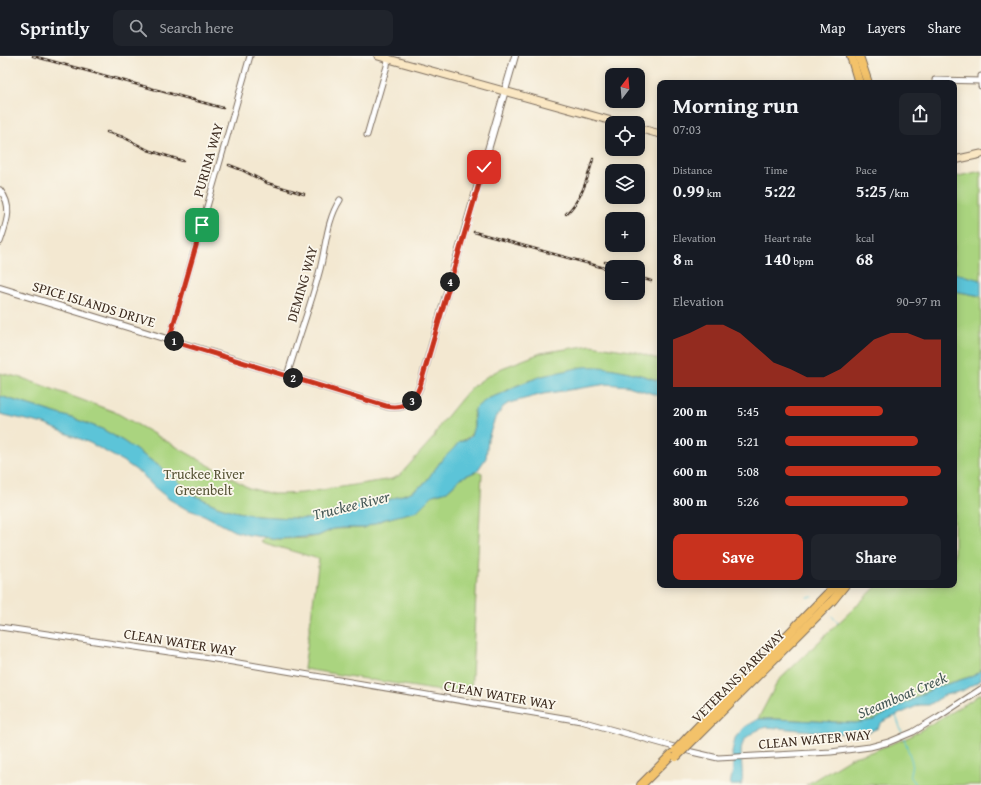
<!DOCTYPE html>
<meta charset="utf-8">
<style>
body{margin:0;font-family:"Gentium Book Plus",serif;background:#20242c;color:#f1f3f6;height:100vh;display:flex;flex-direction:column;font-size:15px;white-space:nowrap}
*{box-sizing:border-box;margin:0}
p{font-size:13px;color:#9ea1a6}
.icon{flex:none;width:22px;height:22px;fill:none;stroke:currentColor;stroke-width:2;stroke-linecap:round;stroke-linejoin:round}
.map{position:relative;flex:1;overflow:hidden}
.drawer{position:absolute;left:657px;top:24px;width:300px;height:508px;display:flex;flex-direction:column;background:#171b24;border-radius:8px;box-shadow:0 2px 10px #0003}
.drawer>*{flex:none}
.needle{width:26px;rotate:16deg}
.fabs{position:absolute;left:605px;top:12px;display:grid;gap:8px}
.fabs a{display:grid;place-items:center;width:40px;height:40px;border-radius:8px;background:#171b24;box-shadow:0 2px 10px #0003;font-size:20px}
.pin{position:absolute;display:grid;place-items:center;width:34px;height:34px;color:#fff;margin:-17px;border-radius:8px;box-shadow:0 2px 6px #0006}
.km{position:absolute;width:20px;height:20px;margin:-10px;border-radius:50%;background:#222;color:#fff;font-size:11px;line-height:20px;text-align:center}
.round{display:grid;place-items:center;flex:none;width:42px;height:42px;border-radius:8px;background:#20242c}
.overview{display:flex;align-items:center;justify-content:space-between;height:68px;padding:0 16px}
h1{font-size:22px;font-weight:700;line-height:30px}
.stats{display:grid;grid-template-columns:repeat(3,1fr);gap:6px;height:68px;padding:4px 16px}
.stats div{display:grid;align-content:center}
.stats b{font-size:17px;font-weight:700}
.stats small{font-size:11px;font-weight:400}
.stats p{font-size:11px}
.chart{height:112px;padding:8px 16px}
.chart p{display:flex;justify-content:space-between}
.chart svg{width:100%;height:72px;margin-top:4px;fill:#c8321e;opacity:.7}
.button{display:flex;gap:8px;margin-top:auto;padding:8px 16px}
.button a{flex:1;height:46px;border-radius:8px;background:#c8321e;color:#fff;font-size:16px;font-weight:700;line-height:46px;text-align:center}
.button a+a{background:#20242c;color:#f1f3f6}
ul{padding:0 16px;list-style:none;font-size:13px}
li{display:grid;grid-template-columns:64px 48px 1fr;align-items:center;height:30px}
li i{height:10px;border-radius:5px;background:#c8321e}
header{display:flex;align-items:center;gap:24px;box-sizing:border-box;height:56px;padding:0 20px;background:#171b24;border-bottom:1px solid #363941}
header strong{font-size:19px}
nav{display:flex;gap:22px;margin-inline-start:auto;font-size:14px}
.search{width:280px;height:36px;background:#20242c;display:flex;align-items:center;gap:10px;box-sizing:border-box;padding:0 14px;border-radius:8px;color:#9ea1a6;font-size:15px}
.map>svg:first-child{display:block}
</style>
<header>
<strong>Sprintly</strong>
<div class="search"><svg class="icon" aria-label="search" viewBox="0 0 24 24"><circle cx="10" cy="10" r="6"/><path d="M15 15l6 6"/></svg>Search here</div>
<nav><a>Map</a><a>Layers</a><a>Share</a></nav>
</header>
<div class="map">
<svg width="981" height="729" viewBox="0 0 981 729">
<rect width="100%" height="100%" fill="#fbf7ec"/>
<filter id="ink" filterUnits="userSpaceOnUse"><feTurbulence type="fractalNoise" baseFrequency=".025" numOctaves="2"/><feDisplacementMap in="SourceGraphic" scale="8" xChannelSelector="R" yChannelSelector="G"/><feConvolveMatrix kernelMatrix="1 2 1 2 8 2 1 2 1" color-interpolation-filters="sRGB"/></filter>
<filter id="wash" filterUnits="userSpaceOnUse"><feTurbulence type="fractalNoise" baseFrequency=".012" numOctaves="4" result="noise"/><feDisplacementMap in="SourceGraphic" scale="16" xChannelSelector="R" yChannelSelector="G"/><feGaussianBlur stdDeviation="0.9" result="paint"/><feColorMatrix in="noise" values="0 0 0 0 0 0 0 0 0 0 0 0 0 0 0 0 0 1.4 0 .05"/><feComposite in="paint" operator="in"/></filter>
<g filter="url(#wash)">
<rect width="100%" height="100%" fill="#f3e8d1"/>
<!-- green -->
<g fill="#aad47f" stroke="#727f4e">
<polygon points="981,115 981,224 954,217 954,121"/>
<polygon points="954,235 981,240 981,614 973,620 934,632 874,664 855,667 774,663 758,663 778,625 878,529 954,529"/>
<path d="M 591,289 L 637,296 L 660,304 L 660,325 C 641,319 621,313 601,312 C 594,311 587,313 580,314 C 552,317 526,323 502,337 C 495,342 485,344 478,350 C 465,361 486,376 459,386 L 454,392 L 441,405 L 424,428 L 411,436 L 383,446 L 334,456 L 322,461 L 310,463 L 257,460 L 233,455 L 217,450 L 190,437 L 162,412 L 123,385 L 102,373 L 75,363 L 0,340 L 0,317 L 22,322 L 115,356 L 249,432 L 273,438 L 284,438 L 302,437 L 392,423 L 400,419 L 434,381 L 440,369 L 463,341 L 472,331 L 486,321 L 502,312 L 541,297 Z"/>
<polygon points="477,415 482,417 471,640 304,613 319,503 261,486 265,481 279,483 307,482 318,480 333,473 364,472 382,464 403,458 411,457 433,439 447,435 461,422"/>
<polygon points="981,637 981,729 806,729 850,702 871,696 909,681 970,645"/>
</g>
<!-- water -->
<g fill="#5cc4d8" stroke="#4c777b">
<polygon points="954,217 981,224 981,240 954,235"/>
<path d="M 582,311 C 608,309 635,317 660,325 L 660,340 L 628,330 L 607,328 L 543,338 L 509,347 L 503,351 L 494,365 L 488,383 L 486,402 L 477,415 L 461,422 L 447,435 L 433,439 L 417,455 L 382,464 L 364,472 L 342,472 L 333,473 L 318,480 L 279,483 L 249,479 L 234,475 L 204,459 L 186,453 L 169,443 L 153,430 L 143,419 L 126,407 L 90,387 L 44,368 L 0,358 L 0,340 L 75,363 L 102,373 L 123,385 L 162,412 L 174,421 L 190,437 L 217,450 L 233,455 L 257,460 L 310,463 L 322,461 L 345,451 L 383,446 L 411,436 L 424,428 L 441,405 L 454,392 L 459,386 L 466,384 L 471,380 L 474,370 L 474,356 L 475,352 L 489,342 L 501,338 L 516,330 L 542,320 Z"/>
<path d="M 981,614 L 981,624 L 962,635 L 945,639 L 929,649 L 919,649 L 882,666 L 878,672 L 871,675 L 859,678 L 846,678 L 766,671 C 729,683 745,700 742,729 L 730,729 L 733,713 L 732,696 L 735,682 L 744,671 L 758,663 L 774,663 L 855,667 L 874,664 L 934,632 L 973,620 Z"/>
</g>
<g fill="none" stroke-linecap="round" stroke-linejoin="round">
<!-- stream -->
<g stroke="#5cc4d8" stroke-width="1">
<polyline points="807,541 813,541"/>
<polyline points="832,560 838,567"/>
<polyline points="896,660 902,677"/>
<polyline points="904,682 912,706 910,719 915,729"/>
</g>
</g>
</g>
<g filter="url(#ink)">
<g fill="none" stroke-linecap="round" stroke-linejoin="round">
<!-- minor casing -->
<g stroke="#7b6c5d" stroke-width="7">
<g id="minor">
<polyline points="981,20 981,30"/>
<polyline points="935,24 981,25"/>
<polyline points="367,79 387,10 388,1"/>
<path d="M 0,134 C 14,151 6,168 0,186"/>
<polyline points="169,284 250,0"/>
<path d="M 287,320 C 297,285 310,252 319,217 C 326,193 326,165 340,144"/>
<polyline points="0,571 203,601 581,665 692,696 718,702 831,696 870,691 889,686 913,676 938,661 981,633"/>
</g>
</g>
<!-- tertiary casing -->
<g stroke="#7b6c5d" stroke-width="8">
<path id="tertiary" d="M 0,232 L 386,350 C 403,354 414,346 420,330 L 515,0"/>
</g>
<!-- secondary casing -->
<g stroke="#7b6c5d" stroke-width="9">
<g id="secondary">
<polyline points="378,0 619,67"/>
<polyline points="638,72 660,78"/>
<polyline points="954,104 981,98"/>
</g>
</g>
<!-- primary casing -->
<g stroke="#7b6c5d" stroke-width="10">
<g id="primary">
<polyline points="851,0 859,27"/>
<polyline points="859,0 868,27"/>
<polyline points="689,680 836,529"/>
<polyline points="695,682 833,544 845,529"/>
<polyline points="641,729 672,698"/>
</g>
</g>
<!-- minor -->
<use href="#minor" stroke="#fff" stroke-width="5"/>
<!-- tertiary -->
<use href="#tertiary" stroke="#fff" stroke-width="6"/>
<!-- secondary -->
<use href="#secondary" stroke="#fae7c3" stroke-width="7"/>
<!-- primary -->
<use href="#primary" stroke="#f3c26a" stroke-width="8"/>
<!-- rail casing -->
<g stroke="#3b2a1e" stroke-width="2.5">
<g id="rail">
<polyline points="33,0 223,52"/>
<polyline points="107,76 123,81 148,94 183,105"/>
<polyline points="229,109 242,114 267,127 304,138"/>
<path d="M 566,158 C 582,143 587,124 593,103"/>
<polyline points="474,176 612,214"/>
<polyline points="605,206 622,211"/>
<polyline points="638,221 651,225"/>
</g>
</g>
<!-- rail -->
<use href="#rail" stroke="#fbf7ec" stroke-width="1" stroke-dasharray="3" stroke-linecap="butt"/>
<!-- primary-bridge casing -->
<g stroke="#7b6c5d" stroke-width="10" stroke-linecap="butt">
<g id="primary-bridge">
<polyline points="676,694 689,680"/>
<polyline points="676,701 695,682"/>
</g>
</g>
<!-- primary-bridge -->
<use href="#primary-bridge" stroke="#f3c26a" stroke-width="8"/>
</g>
</g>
<g fill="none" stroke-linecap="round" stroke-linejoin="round" filter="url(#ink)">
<!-- route casing -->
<g stroke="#fff" stroke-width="8">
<path id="route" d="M 202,169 L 169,284 L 386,350 C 403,354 414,346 420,330 L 484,111"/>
</g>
<!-- route -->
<use href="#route" stroke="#c8321e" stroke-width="5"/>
</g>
<g text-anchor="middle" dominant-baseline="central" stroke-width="3.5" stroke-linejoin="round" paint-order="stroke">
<!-- street labels -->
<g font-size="14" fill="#3b2a1e" stroke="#fbf7ec">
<text transform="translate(208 104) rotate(-74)">PURINA WAY</text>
<text transform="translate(302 228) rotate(-74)">DEMING WAY</text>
<text transform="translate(94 248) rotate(17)">SPICE ISLANDS DRIVE</text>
<text transform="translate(180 586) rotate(9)">CLEAN WATER WAY</text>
<text transform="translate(738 620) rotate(-45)">VETERANS PARKWAY</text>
<text transform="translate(500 639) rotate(10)">CLEAN WATER WAY</text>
<text transform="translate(815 683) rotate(-5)">CLEAN WATER WAY</text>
</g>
<!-- park labels -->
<g font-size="14" fill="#575436" stroke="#fbf7ec">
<text x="204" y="418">Truckee River<tspan x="204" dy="16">Greenbelt</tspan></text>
</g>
<!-- water labels -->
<g font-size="15" font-style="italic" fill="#455856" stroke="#fbf7ec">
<text transform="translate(351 449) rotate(-14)">Truckee River</text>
<text transform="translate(902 639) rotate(-23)">Steamboat Creek</text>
</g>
</g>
</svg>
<div class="fabs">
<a><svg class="needle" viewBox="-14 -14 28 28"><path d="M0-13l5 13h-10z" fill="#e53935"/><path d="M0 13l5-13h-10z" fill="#9ea1a6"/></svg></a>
<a><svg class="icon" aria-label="locate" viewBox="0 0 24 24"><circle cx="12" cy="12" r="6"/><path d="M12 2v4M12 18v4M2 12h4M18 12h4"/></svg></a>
<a><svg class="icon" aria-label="layers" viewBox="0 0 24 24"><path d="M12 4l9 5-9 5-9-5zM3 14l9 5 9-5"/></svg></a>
<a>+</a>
<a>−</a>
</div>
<div class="pin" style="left:202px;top:169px;background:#1e9e55"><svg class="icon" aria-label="arrive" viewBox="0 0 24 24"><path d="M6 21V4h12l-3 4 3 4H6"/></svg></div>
<div class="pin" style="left:484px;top:111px;background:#d93025"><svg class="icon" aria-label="check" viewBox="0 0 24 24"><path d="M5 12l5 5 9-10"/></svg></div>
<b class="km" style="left:174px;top:285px">1</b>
<b class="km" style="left:293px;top:322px">2</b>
<b class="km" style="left:412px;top:345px">3</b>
<b class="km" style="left:450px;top:226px">4</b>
<section class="drawer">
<div class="overview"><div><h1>Morning run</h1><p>07:03</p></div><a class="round"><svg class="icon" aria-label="share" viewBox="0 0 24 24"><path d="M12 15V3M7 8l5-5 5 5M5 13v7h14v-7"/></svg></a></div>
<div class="stats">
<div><p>Distance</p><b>0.99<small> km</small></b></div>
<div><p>Time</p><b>5:22</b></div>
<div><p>Pace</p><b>5:25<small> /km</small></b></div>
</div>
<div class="stats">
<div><p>Elevation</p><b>8<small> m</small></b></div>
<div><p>Heart rate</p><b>140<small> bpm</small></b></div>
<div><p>kcal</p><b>68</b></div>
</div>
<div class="chart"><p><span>Elevation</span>90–97 m</p>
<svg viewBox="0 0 160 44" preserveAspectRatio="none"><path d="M0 44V15L10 11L20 6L30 6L40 11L50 20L60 29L70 33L80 38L90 38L100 33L110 24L120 15L130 11L140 11L150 15L160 15V44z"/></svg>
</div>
<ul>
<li><b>200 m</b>5:45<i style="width:63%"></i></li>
<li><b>400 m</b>5:21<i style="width:85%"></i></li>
<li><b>600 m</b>5:08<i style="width:100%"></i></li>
<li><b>800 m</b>5:26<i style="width:79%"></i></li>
</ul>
<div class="button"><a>Save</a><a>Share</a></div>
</section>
</div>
